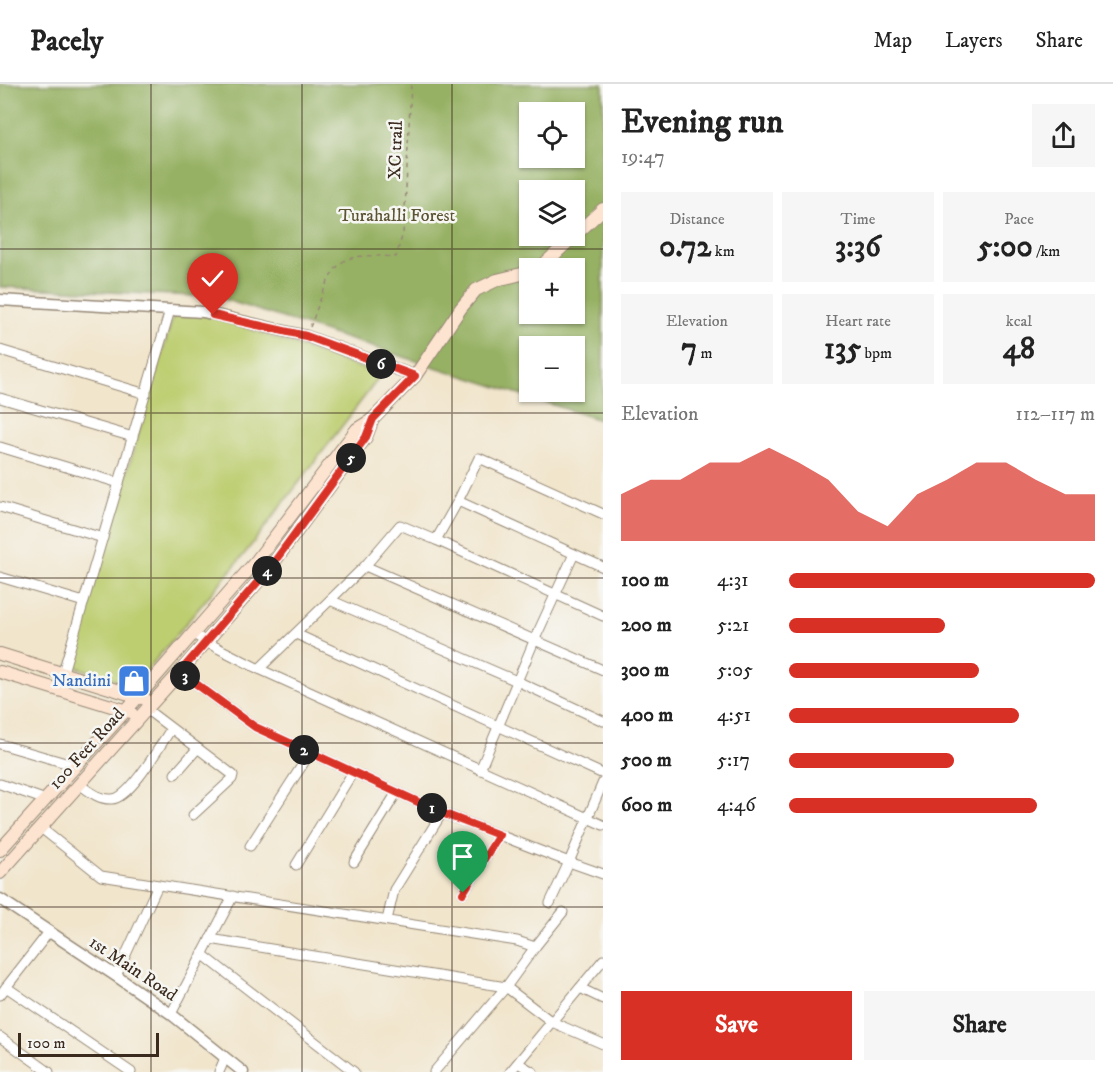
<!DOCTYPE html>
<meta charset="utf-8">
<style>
body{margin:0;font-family:"IM FELL DW Pica",serif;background:#f6f6f6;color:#222;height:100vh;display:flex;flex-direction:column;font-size:22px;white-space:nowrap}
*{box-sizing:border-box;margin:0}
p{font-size:20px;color:#767676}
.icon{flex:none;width:33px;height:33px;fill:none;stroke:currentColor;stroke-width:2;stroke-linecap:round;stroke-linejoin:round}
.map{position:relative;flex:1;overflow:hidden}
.side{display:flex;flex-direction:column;background:#fff;width:510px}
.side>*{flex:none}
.buttons{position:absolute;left:519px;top:18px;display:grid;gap:12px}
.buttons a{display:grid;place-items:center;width:66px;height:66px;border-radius:0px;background:#fff;box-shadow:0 2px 4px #0004;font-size:30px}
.scale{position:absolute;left:18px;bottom:15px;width:141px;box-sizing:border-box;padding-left:6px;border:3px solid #3b2a1e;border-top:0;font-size:16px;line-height:21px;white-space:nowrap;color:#3b2a1e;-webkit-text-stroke:4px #f6f6f2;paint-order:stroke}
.pin{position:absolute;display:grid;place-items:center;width:51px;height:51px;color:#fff;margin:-62px -26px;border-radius:50% 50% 50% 0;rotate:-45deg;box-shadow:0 0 6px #0007}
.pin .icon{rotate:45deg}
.km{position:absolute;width:30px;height:30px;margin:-15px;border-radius:50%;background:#222;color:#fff;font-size:16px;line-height:30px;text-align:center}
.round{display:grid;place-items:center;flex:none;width:63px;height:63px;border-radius:0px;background:#f6f6f6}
.headline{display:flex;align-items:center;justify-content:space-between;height:102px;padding:0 18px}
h1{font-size:33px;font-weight:700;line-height:45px}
.figures{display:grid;grid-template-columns:repeat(3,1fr);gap:9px;height:102px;padding:6px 18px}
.figures div{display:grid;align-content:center;border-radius:0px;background:#f6f6f6;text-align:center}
.figures b{font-size:30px;font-weight:700}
.figures small{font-size:16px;font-weight:400}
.figures p{font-size:16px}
.chart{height:168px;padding:12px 18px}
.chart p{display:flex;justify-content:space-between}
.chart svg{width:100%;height:108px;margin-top:6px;fill:#d93025;opacity:.7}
.primary-button{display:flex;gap:12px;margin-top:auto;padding:12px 18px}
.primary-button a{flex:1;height:69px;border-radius:0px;background:#d93025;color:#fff;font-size:24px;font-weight:700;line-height:69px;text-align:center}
.primary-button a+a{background:#f6f6f6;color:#222}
ul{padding:0 18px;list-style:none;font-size:20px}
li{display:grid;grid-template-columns:96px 72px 1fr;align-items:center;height:45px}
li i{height:15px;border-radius:8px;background:#d93025}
header{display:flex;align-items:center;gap:36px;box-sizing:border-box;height:84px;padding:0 30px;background:#fff;border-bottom:2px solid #e0e0e0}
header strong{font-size:28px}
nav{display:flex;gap:33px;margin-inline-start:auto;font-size:21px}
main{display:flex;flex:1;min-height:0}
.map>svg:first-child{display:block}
</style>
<header>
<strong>Pacely</strong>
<nav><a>Map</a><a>Layers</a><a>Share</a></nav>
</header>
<main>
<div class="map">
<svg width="603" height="988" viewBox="0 0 603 988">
<rect width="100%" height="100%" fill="#f6f6f2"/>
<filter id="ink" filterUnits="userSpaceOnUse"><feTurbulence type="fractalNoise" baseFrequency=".0167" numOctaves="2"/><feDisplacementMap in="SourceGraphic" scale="12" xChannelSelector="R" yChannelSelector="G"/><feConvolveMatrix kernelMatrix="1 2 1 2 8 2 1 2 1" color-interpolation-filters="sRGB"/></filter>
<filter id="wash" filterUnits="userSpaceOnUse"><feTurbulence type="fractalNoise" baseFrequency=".008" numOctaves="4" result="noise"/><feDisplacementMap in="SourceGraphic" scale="24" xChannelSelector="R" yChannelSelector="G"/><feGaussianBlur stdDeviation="1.35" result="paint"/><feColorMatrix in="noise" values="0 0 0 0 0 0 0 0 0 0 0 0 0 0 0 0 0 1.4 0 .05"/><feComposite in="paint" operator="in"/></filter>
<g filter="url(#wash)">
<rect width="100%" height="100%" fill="#f1e5cc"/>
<!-- green -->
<polygon fill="#bdce71" stroke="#7c7c48" stroke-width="1.5" points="174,229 210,231 381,291 246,468 143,591 132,588 124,599 70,581"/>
<!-- forest -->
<path fill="#96b163" stroke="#686e40" stroke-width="1.5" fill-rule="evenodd" d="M 0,0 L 603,0 L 603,337 L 217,213 L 0,203 ZM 530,28 L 574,28 L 574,74 L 530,74 ZM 530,106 L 574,106 L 574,152 L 530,152 ZM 530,184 L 574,184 L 574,230 L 530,230 ZM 530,262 L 574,262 L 574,308 L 530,308 Z"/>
</g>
<g filter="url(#ink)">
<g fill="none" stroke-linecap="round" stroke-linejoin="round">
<!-- minor casing -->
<g stroke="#968875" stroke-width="11">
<g id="minor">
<polyline points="0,266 146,310"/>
<polyline points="0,314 133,353"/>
<polyline points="0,363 119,399"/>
<polyline points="458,417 603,483"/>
<polyline points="0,423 103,454"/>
<polyline points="436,456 603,532"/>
<polyline points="365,482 603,586"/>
<polyline points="0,493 84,518"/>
<polyline points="330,516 519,598 603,637"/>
<polyline points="194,550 206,558 259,585 603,741"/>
<polyline points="296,550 603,690"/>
<polyline points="259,585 365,482 400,441 436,456 458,417 479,374 603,430"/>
<polyline points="63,588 170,226"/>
<polyline points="180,588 255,643 442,729 394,806 387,836"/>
<polyline points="146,625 233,691 232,695 193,731"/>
<polyline points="0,660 76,682"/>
<polyline points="480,686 534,557 574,470"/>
<polyline points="175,690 197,665"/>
<polyline points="603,698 569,778 603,790"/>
<polyline points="0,700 46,716"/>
<path d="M 79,700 C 89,707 99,716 112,715 C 130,715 161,660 171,645"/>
<polyline points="442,729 569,778 550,819"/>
<polyline points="41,744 101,792 517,857 535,863 506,903 434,988"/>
<polyline points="250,762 310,669"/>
<polyline points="354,778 397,708"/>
<polyline points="296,781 353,688"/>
<polyline points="463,809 499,751"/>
<polyline points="210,855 506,903 552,938 603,960"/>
<polyline points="535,863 563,828"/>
<polyline points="202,870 354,988"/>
<polyline points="116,892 158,801"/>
<polyline points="6,903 131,988"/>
<polyline points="580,904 603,915"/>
<polyline points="0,911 49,848"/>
<polyline points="171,930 233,812"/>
<polyline points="0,953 49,988"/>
<polyline points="518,979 533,988"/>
<polyline points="219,988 225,974"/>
<polyline points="510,988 603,876"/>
</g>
</g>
<!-- tertiary casing -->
<g stroke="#968875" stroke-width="13">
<g id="tertiary">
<polyline points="0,216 203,228 306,252 415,292"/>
<polyline points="0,815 116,892 171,930 243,988"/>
</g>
</g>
<!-- secondary casing -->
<g stroke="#968875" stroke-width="14">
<g id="secondary">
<polyline points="540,184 603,125"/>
<polyline points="0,570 145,615"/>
<polyline points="0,588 131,628"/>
<polyline points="0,766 138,613 257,476 357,345 373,335 415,292 461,224 476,206 497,196 530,188"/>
<polyline points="0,789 180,588 269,485 366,353 373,335"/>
</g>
</g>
<!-- path -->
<path stroke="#968875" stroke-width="1.5" stroke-dasharray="4.5 4.5" stroke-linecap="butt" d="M 310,243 C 318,225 328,182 348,175 C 362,170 381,172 396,173 L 403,149 L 405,125 L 411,0"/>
<!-- minor -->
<use href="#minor" stroke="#fff" stroke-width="9"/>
<!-- tertiary -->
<use href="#tertiary" stroke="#fff" stroke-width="10"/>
<!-- secondary -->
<use href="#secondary" stroke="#fde4d1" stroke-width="12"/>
</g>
</g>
<g fill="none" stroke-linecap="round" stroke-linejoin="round" filter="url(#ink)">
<!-- route casing -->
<g stroke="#fff" stroke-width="12">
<polyline id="route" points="213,231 306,252 415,292 373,335 366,353 269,485 180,588 255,643 442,729 499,751 463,809"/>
</g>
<!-- route -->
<use href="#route" stroke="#d93025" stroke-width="8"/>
</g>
<!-- grid -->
<path fill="none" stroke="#3b2a1e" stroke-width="1.5" stroke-opacity="0.55" d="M 151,0 L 151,988M 302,0 L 302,988M 452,0 L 452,988M 0,165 L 603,165M 0,329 L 603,329M 0,494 L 603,494M 0,659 L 603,659M 0,823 L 603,823"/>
<!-- icons -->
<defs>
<g id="shop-square" transform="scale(1.725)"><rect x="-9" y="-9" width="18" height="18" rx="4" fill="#3f7fe0" stroke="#f6f6f2"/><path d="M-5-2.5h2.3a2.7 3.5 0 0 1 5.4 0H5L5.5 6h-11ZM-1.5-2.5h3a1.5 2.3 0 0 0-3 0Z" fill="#fff"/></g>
</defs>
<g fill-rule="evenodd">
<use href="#shop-square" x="134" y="597"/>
</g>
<g text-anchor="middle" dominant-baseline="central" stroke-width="5" stroke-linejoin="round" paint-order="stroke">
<!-- street labels -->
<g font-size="18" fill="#3b2a1e" stroke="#f6f6f2">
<text transform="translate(396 66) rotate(-88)">XC trail</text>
<text transform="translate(87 665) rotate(-48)">100 Feet Road</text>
<text transform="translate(133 885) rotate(34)">1st Main Road</text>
</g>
<!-- park labels -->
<g font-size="18" fill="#5c5333" stroke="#f6f6f2">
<text x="397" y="132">Turahalli Forest</text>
</g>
<!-- shop labels -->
<g font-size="18" fill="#366cbe" stroke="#f6f6f2" text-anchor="end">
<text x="111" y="597">Nandini</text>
</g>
</g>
</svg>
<div class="buttons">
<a><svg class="icon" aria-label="locate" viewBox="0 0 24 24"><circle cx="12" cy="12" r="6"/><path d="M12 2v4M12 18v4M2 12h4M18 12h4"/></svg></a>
<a><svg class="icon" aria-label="layers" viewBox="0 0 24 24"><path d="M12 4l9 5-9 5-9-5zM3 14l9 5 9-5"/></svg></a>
<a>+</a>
<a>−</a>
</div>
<div class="scale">100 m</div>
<div class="pin" style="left:463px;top:809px;background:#1e9e55"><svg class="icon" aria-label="arrive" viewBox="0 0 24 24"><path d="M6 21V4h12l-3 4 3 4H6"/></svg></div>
<div class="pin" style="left:213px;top:231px;background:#d93025"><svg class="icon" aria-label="check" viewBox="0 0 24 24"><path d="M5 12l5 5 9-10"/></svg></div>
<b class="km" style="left:432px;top:724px">1</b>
<b class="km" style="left:304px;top:666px">2</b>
<b class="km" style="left:185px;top:592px">3</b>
<b class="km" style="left:267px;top:487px">4</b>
<b class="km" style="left:351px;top:374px">5</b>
<b class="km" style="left:381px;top:280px">6</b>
</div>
<section class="side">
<div class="headline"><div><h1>Evening run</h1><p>19:47</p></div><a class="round"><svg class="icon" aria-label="share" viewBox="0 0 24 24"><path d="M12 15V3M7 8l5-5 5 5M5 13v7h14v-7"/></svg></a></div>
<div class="figures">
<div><p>Distance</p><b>0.72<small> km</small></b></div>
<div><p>Time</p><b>3:36</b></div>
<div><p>Pace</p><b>5:00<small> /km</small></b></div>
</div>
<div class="figures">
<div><p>Elevation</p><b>7<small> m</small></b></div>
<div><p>Heart rate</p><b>135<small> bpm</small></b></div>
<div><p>kcal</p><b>48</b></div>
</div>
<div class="chart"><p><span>Elevation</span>112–117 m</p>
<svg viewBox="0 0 160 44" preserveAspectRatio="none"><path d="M0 44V25L10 19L20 19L30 12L40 12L50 6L60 12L70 19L80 32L90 38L100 25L110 19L120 12L130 12L140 19L150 25L160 25V44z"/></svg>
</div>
<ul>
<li><b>100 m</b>4:31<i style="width:100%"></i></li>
<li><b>200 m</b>5:21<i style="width:51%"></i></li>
<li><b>300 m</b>5:05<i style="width:62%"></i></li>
<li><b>400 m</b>4:51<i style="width:75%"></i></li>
<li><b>500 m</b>5:17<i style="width:54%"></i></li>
<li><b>600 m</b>4:46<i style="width:81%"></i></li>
</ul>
<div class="primary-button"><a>Save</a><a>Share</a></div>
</section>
</main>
